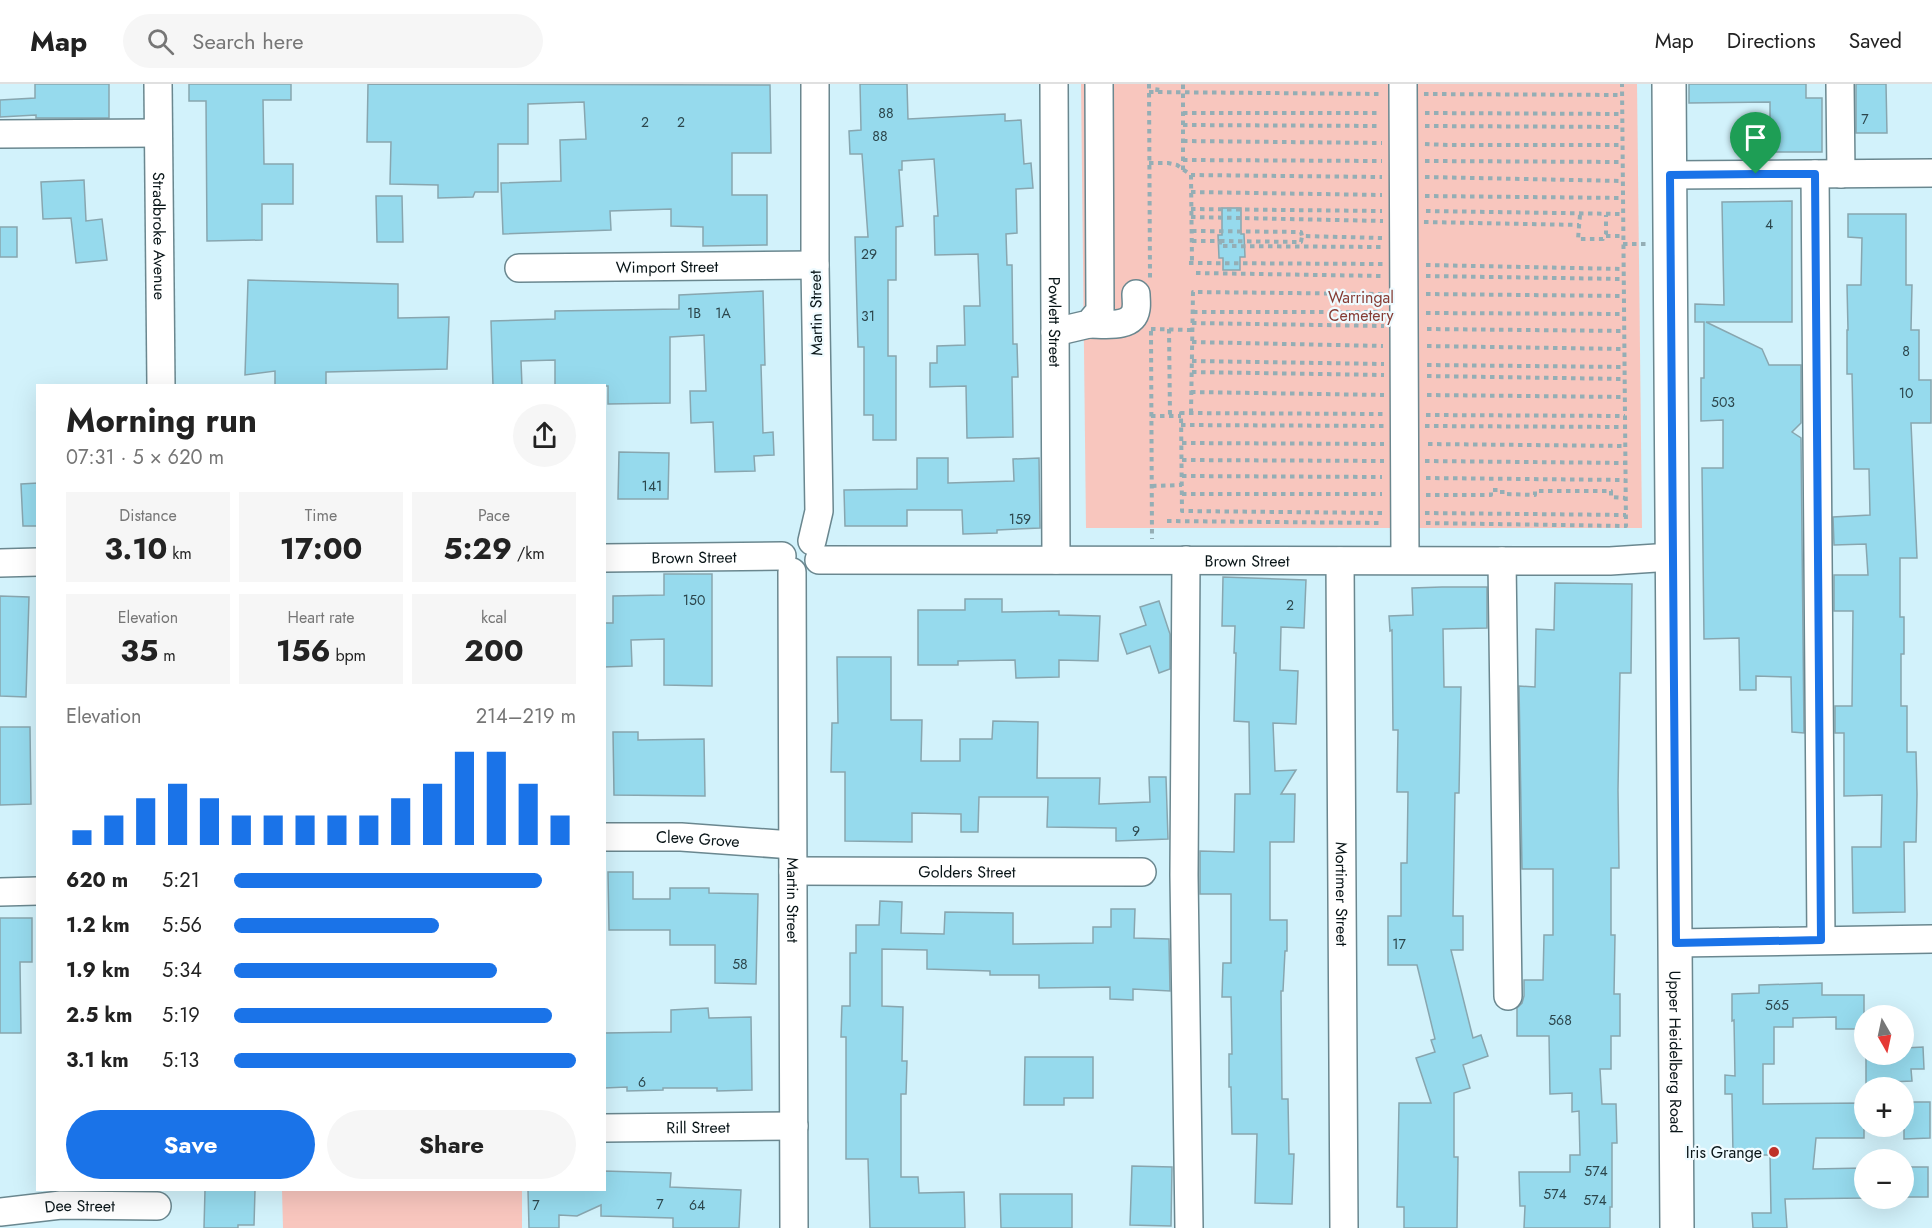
<!DOCTYPE html>
<meta charset="utf-8">
<style>
body{margin:0;font-family:Jost,sans-serif;background:#f6f6f6;color:#222;height:100vh;display:flex;flex-direction:column;font-size:22px;white-space:nowrap}
*{box-sizing:border-box;margin:0}
p{font-size:20px;color:#767676}
.icon{flex:none;width:33px;height:33px;fill:none;stroke:currentColor;stroke-width:2;stroke-linecap:round;stroke-linejoin:round}
.map{position:relative;flex:1;overflow:hidden}
.details{position:absolute;left:36px;top:300px;width:570px;height:807px;display:flex;flex-direction:column;background:#fff;border-radius:0px;box-shadow:0 6px 24px #0002}
.details>*{flex:none}
.needle{width:39px;rotate:171deg}
.controls{position:absolute;left:1854px;top:921px;display:grid;gap:12px}
.controls a{display:grid;place-items:center;width:60px;height:60px;border-radius:50%;background:#fff;box-shadow:0 6px 24px #0002;font-size:30px}
.pin{position:absolute;display:grid;place-items:center;width:51px;height:51px;color:#fff;margin:-62px -26px;border-radius:50% 50% 50% 0;rotate:-45deg;box-shadow:0 0 6px #0007}
.pin .icon{rotate:45deg}
.round{display:grid;place-items:center;flex:none;width:63px;height:63px;border-radius:32px;background:#f6f6f6}
.head{display:flex;align-items:center;justify-content:space-between;height:102px;padding:0 30px}
h1{font-size:33px;font-weight:700;line-height:45px}
.figures{display:grid;grid-template-columns:repeat(3,1fr);gap:9px;height:102px;padding:6px 30px}
.figures div{display:grid;align-content:center;border-radius:0px;background:#f6f6f6;text-align:center}
.figures b{font-size:30px;font-weight:700}
.figures small{font-size:16px;font-weight:400}
.figures p{font-size:16px}
.chart{height:168px;padding:12px 30px}
.chart p{display:flex;justify-content:space-between}
.chart svg{width:100%;height:108px;margin-top:6px;stroke:#1a73e8;stroke-width:6}
.action{display:flex;gap:12px;margin-top:auto;padding:12px 30px}
.action a{flex:1;height:69px;border-radius:36px;background:#1a73e8;color:#fff;font-size:24px;font-weight:700;line-height:69px;text-align:center}
.action a+a{background:#f6f6f6;color:#222}
ul{padding:0 30px;list-style:none;font-size:20px}
li{display:grid;grid-template-columns:96px 72px 1fr;align-items:center;height:45px}
li i{height:15px;border-radius:8px;background:#1a73e8}
header{display:flex;align-items:center;gap:36px;box-sizing:border-box;height:84px;padding:0 30px;background:#fff;border-bottom:2px solid #e0e0e0}
header strong{font-size:28px}
nav{display:flex;gap:33px;margin-inline-start:auto;font-size:21px}
.search{width:420px;height:54px;background:#f6f6f6;display:flex;align-items:center;gap:15px;box-sizing:border-box;padding:0 21px;border-radius:33px;color:#767676;font-size:22px}
.map>svg:first-child{display:block}
</style>
<header>
<strong>Map</strong>
<div class="search"><svg class="icon" aria-label="search" viewBox="0 0 24 24"><circle cx="10" cy="10" r="6"/><path d="M15 15l6 6"/></svg>Search here</div>
<nav><a>Map</a><a>Directions</a><a>Saved</a></nav>
</header>
<div class="map">
<svg width="1932" height="1144" viewBox="0 0 1932 1144">
<rect width="100%" height="100%" fill="#d2f2fb"/>
<!-- green -->
<g fill="#f8c6be">
<polygon points="1081,0 1637,0 1642,444 1086,444"/>
<polygon points="282,1106 522,1106 522,1144 283,1144"/>
</g>
<!-- building -->
<g fill="#96daed" stroke="#88a6af" stroke-width="1.5">
<polygon points="35,0 109,0 109,34 36,34 36,31 0,33 0,16 35,14"/>
<polygon points="189,0 291,0 291,16 263,16 264,80 293,80 293,120 262,120 262,156 207,157 206,17 189,17"/>
<polygon points="368,0 770,1 771,69 732,69 732,111 767,111 767,161 703,162 703,143 671,142 671,125 610,127 611,146 503,150 501,99 561,97 560,56 586,55 584,18 528,20 528,60 498,60 498,108 475,108 473,113 438,114 438,101 390,100 391,58 367,58"/>
<polygon points="860,0 907,0 908,35 1005,30 1005,37 1021,36 1024,80 1031,79 1033,104 1016,105 1017,149 1006,150 1007,181 1012,181 1013,260 1017,260 1018,293 1012,293 1013,353 967,354 966,302 930,303 930,279 937,279 937,262 965,261 964,222 980,222 978,170 935,171 934,132 938,132 934,75 902,77 902,86 899,86 903,142 896,143 896,196 888,196 888,272 896,272 896,356 873,356 873,331 864,331 864,263 858,263 855,153 868,153 862,70 850,70 849,47 861,46"/>
<polygon points="1689,0 1806,0 1806,14 1822,14 1822,68 1770,68 1770,18 1689,19"/>
<polygon points="1856,0 1886,0 1887,49 1856,49"/>
<polygon points="84,96 86,137 102,135 107,176 76,179 71,134 43,135 41,98"/>
<polygon points="376,112 402,112 403,158 377,158"/>
<polygon points="1792,117 1792,238 1706,238 1762,265 1769,281 1801,281 1801,339 1792,348 1801,354 1804,649 1792,648 1791,593 1756,592 1756,606 1740,606 1739,554 1704,555 1702,384 1723,384 1723,336 1701,337 1701,294 1704,294 1704,238 1695,238 1695,220 1724,221 1722,118"/>
<polygon points="1222,124 1241,124 1241,150 1244,150 1245,173 1240,173 1240,186 1223,186 1223,174 1219,174 1218,151 1222,151"/>
<polygon points="1848,130 1906,130 1906,201 1912,201 1911,246 1919,246 1919,296 1931,296 1931,339 1911,339 1917,474 1900,474 1900,533 1904,533 1904,570 1901,570 1901,622 1907,622 1907,668 1916,668 1917,710 1916,758 1904,758 1905,828 1853,829 1852,763 1881,763 1882,711 1844,712 1844,649 1835,649 1835,622 1852,622 1853,527 1834,527 1834,491 1868,491 1866,460 1834,461 1833,433 1870,431 1869,385 1854,385 1852,290 1847,290 1847,246 1848,246 1847,201 1861,201 1862,154 1848,153"/>
<rect x="0" y="143" width="17" height="30"/>
<polygon points="248,196 398,200 398,234 449,233 447,285 326,288 326,302 275,302 275,287 245,291"/>
<polygon points="763,207 765,281 761,281 763,349 773,348 774,371 754,372 755,387 715,388 713,338 691,339 690,307 706,307 704,251 670,253 670,319 608,320 608,302 555,302 555,276 521,277 522,302 493,302 491,237 555,235 555,227 679,225 679,211"/>
<polygon points="619,368 669,369 668,415 618,415"/>
<polygon points="917,374 948,374 948,399 1014,397 1013,375 1039,374 1040,444 997,446 997,449 963,450 962,426 907,426 907,442 845,442 844,406 917,405"/>
<polygon points="38,399 38,442 23,442 21,400"/>
<polygon points="664,490 712,490 712,602 664,601 664,555 631,556 632,582 604,583 604,539 613,539 613,512 664,511"/>
<polygon points="1223,493 1306,496 1304,544 1281,543 1280,586 1298,587 1296,640 1273,639 1275,687 1296,686 1281,710 1295,710 1294,758 1270,758 1270,836 1287,836 1287,867 1285,867 1283,907 1281,907 1282,1015 1288,1015 1289,1070 1294,1070 1292,1120 1255,1119 1257,1050 1232,1050 1231,1003 1229,1003 1229,970 1232,970 1231,913 1222,913 1223,879 1231,879 1231,810 1200,810 1200,767 1234,768 1235,710 1250,710 1249,638 1234,637 1236,569 1234,569 1235,542 1222,542"/>
<polygon points="1555,499 1632,500 1631,589 1620,589 1618,706 1619,784 1611,784 1611,851 1615,851 1614,910 1620,910 1620,952 1611,952 1611,985 1600,985 1602,1020 1616,1020 1617,1059 1612,1059 1612,1123 1610,1123 1610,1144 1524,1144 1525,1122 1520,1122 1519,1088 1570,1088 1570,1071 1580,1071 1579,1027 1572,1028 1572,1009 1550,1010 1549,952 1517,952 1517,924 1522,919 1524,912 1524,896 1543,896 1544,851 1553,851 1553,785 1522,785 1519,602 1535,603 1536,545 1554,546"/>
<polygon points="1442,503 1487,503 1487,544 1443,545 1444,603 1461,603 1459,709 1455,709 1453,832 1463,832 1463,866 1451,866 1473,954 1481,951 1488,972 1463,981 1470,1004 1454,1009 1454,1073 1458,1073 1457,1144 1404,1144 1404,1123 1397,1123 1399,1019 1431,1019 1416,974 1435,968 1431,956 1435,955 1417,881 1388,881 1388,832 1401,832 1401,779 1407,779 1408,708 1397,708 1398,646 1393,646 1392,546 1390,547 1389,532 1413,531 1412,504"/>
<polygon points="0,512 29,513 26,613 0,612"/>
<polygon points="965,515 1002,515 1002,528 1059,527 1059,531 1100,532 1098,577 1059,576 1059,593 1016,594 1015,576 958,577 958,581 918,581 918,526 965,526"/>
<polygon points="1159,517 1170,550 1170,585 1159,589 1150,562 1127,570 1120,550 1146,541 1140,523"/>
<polygon points="837,573 891,573 891,636 922,636 921,677 960,677 960,655 992,655 993,637 1038,638 1037,694 1100,694 1099,720 1150,718 1149,693 1166,693 1168,755 1116,757 1116,744 1047,743 1048,713 979,713 978,748 961,748 961,730 912,729 912,758 845,757 845,688 831,688 832,639 838,639"/>
<polygon points="0,643 30,643 31,720 0,721"/>
<polygon points="613,648 638,648 638,656 704,655 705,712 614,711"/>
<polygon points="608,788 633,788 633,815 670,815 670,804 709,804 709,809 758,810 756,900 715,899 715,861 670,861 670,846 609,846"/>
<polygon points="880,817 902,818 901,849 944,850 945,828 1013,829 1013,860 1093,859 1093,843 1111,843 1111,825 1135,825 1134,854 1169,855 1170,907 1133,905 1133,916 1110,915 1110,903 1039,904 1039,891 990,891 990,887 927,885 927,866 882,865 882,922 903,923 902,977 907,977 906,1010 901,1010 901,1093 918,1093 919,1109 964,1108 965,1144 870,1144 868,1075 846,1075 846,953 841,953 842,922 850,922 850,869 856,869 856,841 879,841"/>
<polygon points="0,834 32,834 32,878 20,878 21,949 0,949"/>
<polygon points="1822,899 1822,911 1864,911 1864,945 1836,945 1836,933 1793,934 1793,943 1774,943 1774,980 1763,980 1763,1020 1864,1019 1864,1054 1816,1054 1813,1085 1864,1084 1864,1114 1785,1115 1787,1144 1753,1144 1752,1129 1771,1129 1770,1071 1733,1071 1732,1010 1725,1010 1725,991 1735,992 1734,936 1732,937 1732,910 1759,909 1759,901"/>
<polygon points="708,924 709,934 751,933 752,1006 717,1007 717,1004 663,1004 663,1006 627,1007 627,1003 604,1004 604,949 671,948 671,926"/>
<polygon points="1923,963 1924,985 1911,985 1912,997 1866,999 1866,970 1904,970 1904,964"/>
<polygon points="1025,973 1093,973 1093,1014 1064,1014 1064,1021 1024,1021"/>
<polygon points="1904,1018 1930,1018 1930,1054 1904,1055"/>
<polygon points="1132,1082 1172,1083 1171,1142 1130,1141"/>
<rect x="1904" y="1083" width="24" height="30"/>
<polygon points="604,1087 671,1089 670,1103 741,1106 739,1144 673,1144 673,1134 601,1132 601,1121 577,1132 559,1131 559,1144 529,1144 528,1106 604,1106"/>
<polygon points="205,1106 255,1106 254,1141 238,1141 238,1144 204,1144"/>
<polygon points="1000,1110 1072,1110 1072,1144 1001,1144"/>
</g>
<g fill="none" stroke-linecap="round" stroke-linejoin="round">
<!-- minor casing -->
<g stroke="#6a878f" stroke-width="30">
<g id="minor">
<path id="s1" d="M 158,0 L 161,302"/>
<path id="s2" d="M 1054,0 L 1056,476"/>
<polyline points="1403,0 1405,476"/>
<polyline points="1840,0 1841,90"/>
<polyline points="0,50 158,49"/>
<polyline points="1815,90 1821,856"/>
<polyline points="1670,91 1932,89"/>
<path id="s3" d="M 519,184 L 815,181"/>
<path d="M 1089,240 C 1104,240 1133,245 1136,225 C 1137,220 1136,215 1136,210"/>
<polyline points="1055,248 1089,240 1100,227 1099,0"/>
<polyline points="812,457 819,427 815,181 815,0"/>
<path id="s4" d="M 604,474 L 782,472"/>
<path id="s5" d="M 819,476 L 1610,477 L 1672,473"/>
<polyline points="1186,476 1184,791 1189,1144"/>
<path id="s6" d="M 1340,477 L 1344,1144"/>
<polyline points="1502,477 1508,912"/>
<polyline points="0,479 38,478"/>
<path id="s7" d="M 792,488 L 794,1144"/>
<path id="s8" d="M 604,753 L 681,753 L 792,761"/>
<path id="s9" d="M 793,787 L 1142,788"/>
<polyline points="0,808 38,807"/>
<polyline points="1676,859 1932,855"/>
<path id="s10" d="M 604,1044 L 794,1042"/>
<path id="s11" d="M 0,1128 L 61,1121 L 157,1122"/>
</g>
</g>
<!-- major casing -->
<g stroke="#6a878f" stroke-width="36">
<g id="major">
<path id="s12" d="M 1669,0 L 1677,1144"/>
</g>
</g>
<!-- path -->
<g stroke="#94aeb5" stroke-width="4" stroke-dasharray="4.5 4.5" stroke-linecap="butt">
<polyline points="1149,0 1150,194"/>
<polyline points="1149,8 1381,10"/>
<polyline points="1157,8 1158,0"/>
<polyline points="1424,10 1622,11"/>
<polyline points="1183,29 1381,29"/>
<polyline points="1425,29 1622,30"/>
<polyline points="1183,41 1381,42"/>
<polyline points="1425,42 1622,43"/>
<polyline points="1183,57 1382,59"/>
<polyline points="1425,60 1447,61 1622,61"/>
<polyline points="1183,76 1382,77"/>
<polyline points="1425,77 1622,78"/>
<polyline points="1149,79 1168,79 1177,81 1191,91 1382,93"/>
<polyline points="1183,86 1183,0"/>
<polyline points="1191,91 1192,179"/>
<polyline points="1425,93 1623,97"/>
<polyline points="1191,108 1382,111"/>
<polyline points="1425,112 1623,114"/>
<polyline points="1191,125 1382,127"/>
<polyline points="1426,127 1623,130"/>
<polyline points="1580,131 1578,155 1603,155 1606,150 1606,131"/>
<polyline points="1191,133 1383,137"/>
<polyline points="1424,138 1579,141"/>
<polyline points="1192,147 1301,148 1302,152 1382,154"/>
<polyline points="1606,152 1623,152"/>
<polyline points="1192,157 1220,157 1220,162 1382,163"/>
<polyline points="1220,157 1301,158 1302,152"/>
<polyline points="1623,160 1646,160"/>
<polyline points="1189,179 1383,180"/>
<polyline points="1426,181 1623,185"/>
<polyline points="1196,189 1383,192"/>
<polyline points="1426,192 1623,195"/>
<polyline points="1426,210 1623,212"/>
<polyline points="1193,228 1383,228"/>
<polyline points="1426,229 1624,230"/>
<polyline points="1192,239 1384,242"/>
<polyline points="1151,245 1192,246"/>
<polyline points="1169,245 1170,332"/>
<polyline points="1427,245 1624,247"/>
<polyline points="1151,247 1152,455"/>
<polyline points="1192,258 1383,262"/>
<polyline points="1427,262 1624,265"/>
<polyline points="1192,277 1384,280"/>
<polyline points="1427,281 1624,283"/>
<polyline points="1192,288 1384,291"/>
<polyline points="1427,292 1624,295"/>
<polyline points="1191,308 1384,311"/>
<polyline points="1427,311 1625,313"/>
<polyline points="1191,329 1193,208 1383,210"/>
<polyline points="1426,331 1625,332"/>
<polyline points="1151,332 1181,332"/>
<polyline points="1181,341 1384,342"/>
<polyline points="1425,342 1625,343"/>
<polyline points="1182,359 1384,360"/>
<polyline points="1428,360 1625,362"/>
<polyline points="1182,376 1384,377"/>
<polyline points="1425,377 1625,379"/>
<polyline points="1182,392 1382,393"/>
<polyline points="1426,394 1625,396"/>
<polyline points="1152,402 1182,401"/>
<polyline points="1182,410 1382,410"/>
<polyline points="1426,411 1491,411 1491,406 1499,406 1499,408 1506,408 1506,410 1535,411 1535,407 1611,407 1611,413 1625,414"/>
<polyline points="1382,429 1182,427 1181,329 1383,330"/>
<polyline points="1425,429 1626,431"/>
<polyline points="1167,437 1382,439"/>
<polyline points="1426,439 1626,442 1622,0"/>
</g>
<!-- minor -->
<use href="#minor" stroke="#fff" stroke-width="27"/>
<!-- major -->
<use href="#major" stroke="#fff" stroke-width="33"/>
</g>
<g fill="none" stroke-linecap="round" stroke-linejoin="round">
<!-- route casing -->
<g stroke="#fff" stroke-width="12">
<polygon id="route" points="1756,90 1815,90 1821,856 1676,859 1670,91"/>
</g>
<!-- route -->
<use href="#route" stroke="#1a73e8" stroke-width="8"/>
</g>
<!-- markers -->
<circle fill="#bf3128" stroke="#effbff" stroke-width="2" cx="1774" cy="1068" r="6"/>
<g text-anchor="middle" dominant-baseline="central" stroke-width="4.5" stroke-linejoin="round" paint-order="stroke">
<!-- number labels -->
<g font-size="14" fill="#2c464c">
<text x="886" y="29">88</text>
<text x="1865" y="35">7</text>
<text x="645" y="38">2</text>
<text x="681" y="38">2</text>
<text x="880" y="52">88</text>
<text x="1769" y="140">4</text>
<text x="869" y="170">29</text>
<text x="694" y="229">1B</text>
<text x="723" y="229">1A</text>
<text x="868" y="232">31</text>
<text x="1906" y="267">8</text>
<text x="1906" y="309">10</text>
<text x="1723" y="318">503</text>
<text x="652" y="402">141</text>
<text x="1020" y="435">159</text>
<text x="694" y="516">150</text>
<text x="1290" y="521">2</text>
<text x="1136" y="747">9</text>
<text x="1399" y="860">17</text>
<text x="740" y="880">58</text>
<text x="1777" y="921">565</text>
<text x="1560" y="936">568</text>
<text x="642" y="998">6</text>
<text x="1596" y="1087">574</text>
<text x="1555" y="1110">574</text>
<text x="1595" y="1116">574</text>
<text x="660" y="1120">7</text>
<text x="536" y="1121">7</text>
<text x="697" y="1121">64</text>
</g>
<!-- street labels -->
<g font-size="16" fill="#081417" stroke="#effbff">
<text stroke="none"><textPath href="#s1" startOffset="152">Stradbroke Avenue</textPath></text>
<text stroke="none"><textPath href="#s3" startOffset="148">Wimport Street</textPath></text>
<text transform="translate(816 229) rotate(-91)">Martin Street</text>
<text stroke="none"><textPath href="#s2" startOffset="238">Powlett Street</textPath></text>
<text stroke="none"><textPath href="#s4" startOffset="90">Brown Street</textPath></text>
<text stroke="none"><textPath href="#s5" startOffset="428">Brown Street</textPath></text>
<text stroke="none"><textPath href="#s8" startOffset="94">Cleve Grove</textPath></text>
<text stroke="none"><textPath href="#s9" startOffset="174">Golders Street</textPath></text>
<text stroke="none"><textPath href="#s6" startOffset="333">Mortimer Street</textPath></text>
<text stroke="none"><textPath href="#s7" startOffset="328">Martin Street</textPath></text>
<text stroke="none"><textPath href="#s12" startOffset="968">Upper Heidelberg Road</textPath></text>
<text stroke="none"><textPath href="#s10" startOffset="94">Rill Street</textPath></text>
<text stroke="none"><textPath href="#s11" startOffset="80">Dee Street</textPath></text>
</g>
<!-- park labels -->
<g font-size="16" fill="#863c34" stroke="#effbff">
<text x="1361" y="213">Warringal<tspan x="1361" dy="18">Cemetery</tspan></text>
</g>
<!-- poi labels -->
<g font-size="16" fill="#081417" stroke="#effbff" text-anchor="end">
<text x="1762" y="1068">Iris Grange</text>
</g>
</g>
</svg>
<div class="controls">
<a><svg class="needle" viewBox="-14 -14 28 28"><path d="M0-13l5 13h-10z" fill="#e53935"/><path d="M0 13l5-13h-10z" fill="#767676"/></svg></a>
<a>+</a>
<a>−</a>
</div>
<div class="pin" style="left:1756px;top:90px;background:#1e9e55"><svg class="icon" aria-label="arrive" viewBox="0 0 24 24"><path d="M6 21V4h12l-3 4 3 4H6"/></svg></div>
<section class="details">
<div class="head"><div><h1>Morning run</h1><p>07:31 · 5 × 620 m</p></div><a class="round"><svg class="icon" aria-label="share" viewBox="0 0 24 24"><path d="M12 15V3M7 8l5-5 5 5M5 13v7h14v-7"/></svg></a></div>
<div class="figures">
<div><p>Distance</p><b>3.10<small> km</small></b></div>
<div><p>Time</p><b>17:00</b></div>
<div><p>Pace</p><b>5:29<small> /km</small></b></div>
</div>
<div class="figures">
<div><p>Elevation</p><b>35<small> m</small></b></div>
<div><p>Heart rate</p><b>156<small> bpm</small></b></div>
<div><p>kcal</p><b>200</b></div>
</div>
<div class="chart"><p><span>Elevation</span>214–219 m</p>
<svg viewBox="0 0 160 44" preserveAspectRatio="none"><path d="M5 44V38M15 44V32M25 44V25M35 44V19M45 44V25M55 44V32M65 44V32M75 44V32M85 44V32M95 44V32M105 44V25M115 44V19M125 44V6M135 44V6M145 44V19M155 44V32"/></svg>
</div>
<ul>
<li><b>620 m</b>5:21<i style="width:90%"></i></li>
<li><b>1.2 km</b>5:56<i style="width:60%"></i></li>
<li><b>1.9 km</b>5:34<i style="width:77%"></i></li>
<li><b>2.5 km</b>5:19<i style="width:93%"></i></li>
<li><b>3.1 km</b>5:13<i style="width:100%"></i></li>
</ul>
<div class="action"><a>Save</a><a>Share</a></div>
</section>
</div>
